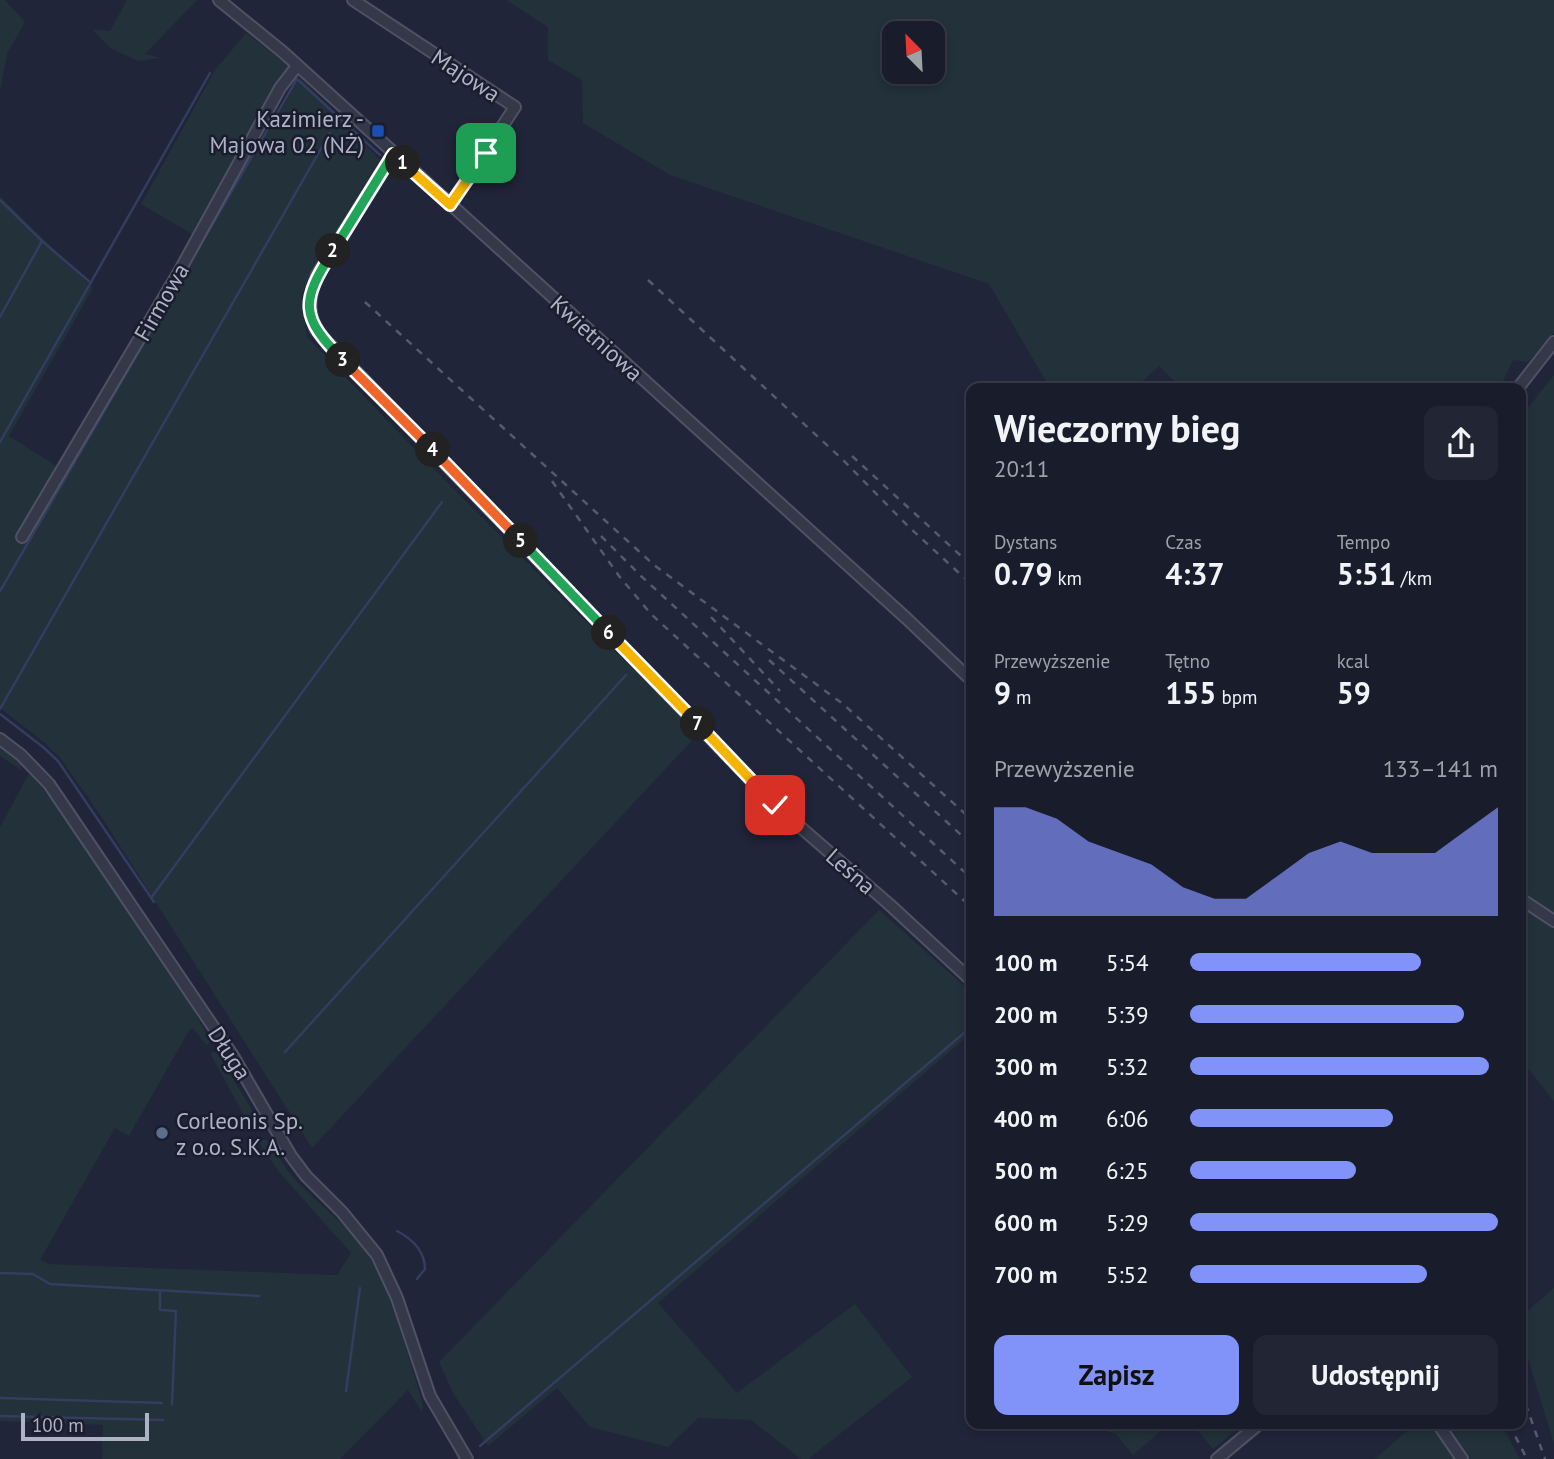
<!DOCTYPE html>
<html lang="pl">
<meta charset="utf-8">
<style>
body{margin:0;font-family:"PT Sans",sans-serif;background:#222533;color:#f1f3f6;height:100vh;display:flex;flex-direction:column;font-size:26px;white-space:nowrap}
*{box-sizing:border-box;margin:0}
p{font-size:23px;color:#9fa1a9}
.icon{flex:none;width:38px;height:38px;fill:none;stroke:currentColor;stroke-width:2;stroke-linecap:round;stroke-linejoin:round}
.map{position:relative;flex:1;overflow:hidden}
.panel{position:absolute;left:966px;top:383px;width:560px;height:1046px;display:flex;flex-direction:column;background:#191c2b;border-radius:14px;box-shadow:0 4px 10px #0003,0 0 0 2px #373a47}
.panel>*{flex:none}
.needle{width:46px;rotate:336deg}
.buttons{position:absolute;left:882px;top:21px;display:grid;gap:14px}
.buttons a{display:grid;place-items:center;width:63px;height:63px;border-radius:14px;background:#191c2b;box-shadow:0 4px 10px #0003,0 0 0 2px #373a47;font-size:35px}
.scale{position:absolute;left:21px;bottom:18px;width:128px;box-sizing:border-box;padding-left:7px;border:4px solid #afb2c5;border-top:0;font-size:19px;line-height:24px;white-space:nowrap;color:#afb2c5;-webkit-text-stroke:5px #1a1d2d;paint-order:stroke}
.pin{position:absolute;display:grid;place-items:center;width:60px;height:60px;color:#fff;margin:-30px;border-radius:14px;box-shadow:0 4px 10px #0006}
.km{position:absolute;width:35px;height:35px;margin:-18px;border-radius:50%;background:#222;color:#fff;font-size:19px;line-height:35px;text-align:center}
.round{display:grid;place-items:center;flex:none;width:74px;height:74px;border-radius:14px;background:#222533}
.headline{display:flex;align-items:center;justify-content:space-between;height:119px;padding:0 28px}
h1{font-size:38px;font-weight:800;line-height:52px}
.metrics{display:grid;grid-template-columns:repeat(3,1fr);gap:10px;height:119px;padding:7px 28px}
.metrics div{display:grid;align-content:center}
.metrics b{font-size:30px;font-weight:800}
.metrics small{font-size:19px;font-weight:400}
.metrics p{font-size:19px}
.chart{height:196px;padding:14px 28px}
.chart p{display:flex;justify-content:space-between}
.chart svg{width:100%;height:126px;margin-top:7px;fill:#8192f8;opacity:.7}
.cta{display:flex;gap:14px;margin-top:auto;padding:14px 28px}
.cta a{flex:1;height:80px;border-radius:14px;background:#8192f8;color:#111;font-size:28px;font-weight:800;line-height:80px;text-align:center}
.cta a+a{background:#222533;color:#f1f3f6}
ul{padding:0 28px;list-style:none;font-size:23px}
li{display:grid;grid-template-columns:112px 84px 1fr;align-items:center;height:52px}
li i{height:18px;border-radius:9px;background:#8192f8}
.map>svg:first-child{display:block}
</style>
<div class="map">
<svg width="1554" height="1459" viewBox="0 0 1554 1459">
<rect width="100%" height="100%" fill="#212539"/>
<!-- green -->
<g fill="#22313a" fill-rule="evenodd">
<polygon points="0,0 5,0 25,22 7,54 0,92"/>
<polygon points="127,0 197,0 145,54 161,58 138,61 110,48 92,29 110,31"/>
<path d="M 506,0 L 1554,0 L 1554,333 L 1528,362 L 1513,360 L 1500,388 L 1181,388 L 1159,366 L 1136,388 L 1050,388 L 989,284 L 670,175 L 583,123 L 582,80 L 548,60 L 548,27 ZM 894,33 L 933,33 L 933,72 L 894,72 Z"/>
<polygon points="246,33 289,66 195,236 141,204 215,70"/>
<polygon points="300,77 381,161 301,295 307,337 434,469 698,734 312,1148 106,824 61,759 45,743 0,708 0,196 93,288 9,436 69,474"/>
<polygon points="1554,375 1554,1101 1521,1060 1521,416"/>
<polygon points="0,744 18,759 23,771 0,756"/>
<path d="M 28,775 L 33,775 L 69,824 L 194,1011 L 211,1042 L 206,1045 L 193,1028 L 190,1029 L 129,1136 L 115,1128 L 40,1260 L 49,1264 L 337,1275 L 351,1253 L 279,1172 L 257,1140 L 267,1140 C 275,1150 281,1161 288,1171 C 314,1204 350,1222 372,1262 C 395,1303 406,1350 420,1394 L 423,1407 L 422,1412 L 408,1390 L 340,1459 L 102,1459 L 103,1425 L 0,1421 L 0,827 Z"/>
<polygon points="879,910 971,992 971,1033 658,1303 737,1393 855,1304 912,1377 808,1459 801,1459 751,1420 698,1418 668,1447 590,1427 557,1388 488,1446 453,1393 439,1362"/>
<polygon points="216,1051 255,1115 256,1127 253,1132 210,1053"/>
<polygon points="1554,1288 1554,1444 1521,1335 1521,1317"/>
<polygon points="1415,1424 1502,1425 1520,1459 1375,1459"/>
<polygon points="1096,1425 1157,1425 1162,1430 1133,1455 1116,1434 1099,1429"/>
<polygon points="1193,1425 1242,1425 1213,1449"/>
</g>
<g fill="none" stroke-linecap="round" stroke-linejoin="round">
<!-- stream -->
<g stroke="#343c60" stroke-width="2.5">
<polyline points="0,200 42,241 91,283"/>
<polyline points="0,317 42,241"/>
<polyline points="0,442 210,73"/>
<polyline points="0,591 297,79 380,155"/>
<polyline points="0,709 330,133"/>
<polyline points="0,714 43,747 58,761 154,902"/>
<polyline points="151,898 442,502"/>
<polyline points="285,1052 626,675"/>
<path d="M 397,1231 C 412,1239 425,1251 425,1269 L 417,1279"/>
<polyline points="0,1273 33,1274 50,1284 259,1296"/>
<polyline points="160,1290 160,1310 176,1311 172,1404"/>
<polyline points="346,1391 360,1288"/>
<polyline points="0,1398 162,1403"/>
<polyline points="0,1416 163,1420"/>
<polyline points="480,1446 971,1027"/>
</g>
<!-- minor casing -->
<g stroke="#4f5264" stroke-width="14">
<g id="minor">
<polyline points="219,0 284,53 906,618 971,680"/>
<polyline points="353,0 515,107 450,205"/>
<path d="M 393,154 L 317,275 C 310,295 307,310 316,330 L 775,805 L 890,905 L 971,980"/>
<polyline points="1518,388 1554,342"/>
<polyline points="22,537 180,270 280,88 297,66"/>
<polyline points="0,739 21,755 49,784 233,1056 291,1156 306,1176 342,1212 377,1255 397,1298 430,1396 467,1459"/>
<polyline points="1521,899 1554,921"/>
<polyline points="1438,1424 1462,1459"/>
<polyline points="1217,1459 1259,1424"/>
</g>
</g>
<!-- minor -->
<use href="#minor" stroke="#343849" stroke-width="10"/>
<!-- rail -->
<g stroke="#565a70" stroke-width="2.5" stroke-dasharray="7 7" stroke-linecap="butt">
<polyline points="648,280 843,460 910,528 971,584"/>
<polyline points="365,302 654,565 843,704 971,819"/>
<polyline points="852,456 971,565"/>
<polyline points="552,481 619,576 651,614 971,907"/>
<polyline points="601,536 641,576 971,878"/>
<polyline points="711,617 780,691"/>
<polyline points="769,660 971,844"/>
<polyline points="1521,1391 1545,1459"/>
<polyline points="1509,1424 1527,1459"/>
</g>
</g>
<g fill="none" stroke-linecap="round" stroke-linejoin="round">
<!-- split-1 casing -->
<g stroke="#fff" stroke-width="14">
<polyline id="split-1" points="403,163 450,205 486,153"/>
</g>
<!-- split-2 casing -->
<g stroke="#fff" stroke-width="14">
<polyline id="split-2" points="333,251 393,154 403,163"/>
</g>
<!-- split-3 casing -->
<g stroke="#fff" stroke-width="14">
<path id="split-3" d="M 333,251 C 300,302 300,317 343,360"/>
</g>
<!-- split-4 casing -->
<g stroke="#fff" stroke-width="14">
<polyline id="split-4" points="343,360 433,450"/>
</g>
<!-- split-5 casing -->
<g stroke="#fff" stroke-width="14">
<polyline id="split-5" points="433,450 521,541"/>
</g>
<!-- split-6 casing -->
<g stroke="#fff" stroke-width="14">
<polyline id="split-6" points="521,541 609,633"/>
</g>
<!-- split-7 casing -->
<g stroke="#fff" stroke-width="14">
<polyline id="split-7" points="609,633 698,724"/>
</g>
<!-- split-8 casing -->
<g stroke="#fff" stroke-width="14">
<polyline id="split-8" points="698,724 775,805"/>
</g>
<!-- split-1 -->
<use href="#split-1" stroke="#f5b400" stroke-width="9"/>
<!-- split-2 -->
<use href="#split-2" stroke="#22a559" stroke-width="9"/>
<!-- split-3 -->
<use href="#split-3" stroke="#22a559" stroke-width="9"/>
<!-- split-4 -->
<use href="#split-4" stroke="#f0652b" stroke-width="9"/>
<!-- split-5 -->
<use href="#split-5" stroke="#f0652b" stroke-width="9"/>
<!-- split-6 -->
<use href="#split-6" stroke="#22a559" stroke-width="9"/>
<!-- split-7 -->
<use href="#split-7" stroke="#f5b400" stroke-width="9"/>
<!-- split-8 -->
<use href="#split-8" stroke="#f5b400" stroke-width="9"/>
</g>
<!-- markers -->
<rect fill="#1a4fb4" stroke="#1a1d2d" stroke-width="2.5" x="371" y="124" width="14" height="14" rx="3.5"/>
<circle fill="#5c6f8a" stroke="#1a1d2d" stroke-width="2.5" cx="162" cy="1133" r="7"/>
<g text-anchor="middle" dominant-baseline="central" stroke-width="5" stroke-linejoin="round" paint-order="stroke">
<!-- street labels -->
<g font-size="23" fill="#afb2c5" stroke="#1a1d2d">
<text transform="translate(466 75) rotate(33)">Majowa</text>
<text transform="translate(161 302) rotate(-60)">Firmowa</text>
<text transform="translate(597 338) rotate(42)">Kwietniowa</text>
<text transform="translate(851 871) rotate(41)">Leśna</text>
<text transform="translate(230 1053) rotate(57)">Długa</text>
</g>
<!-- poi labels -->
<g font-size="23" fill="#afb2c5" stroke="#1a1d2d" text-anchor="end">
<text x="364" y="118">Kazimierz -<tspan x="364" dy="26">Majowa 02 (NŻ)</tspan></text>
<text x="176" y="1120" text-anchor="start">Corleonis Sp.<tspan x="176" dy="26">z o.o. S.K.A.</tspan></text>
</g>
</g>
</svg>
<div class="buttons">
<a><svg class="needle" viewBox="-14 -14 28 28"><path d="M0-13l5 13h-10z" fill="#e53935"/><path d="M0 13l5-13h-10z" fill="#9fa1a9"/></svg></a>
</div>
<div class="scale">100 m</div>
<div class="pin" style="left:486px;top:153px;background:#1e9e55"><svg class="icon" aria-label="arrive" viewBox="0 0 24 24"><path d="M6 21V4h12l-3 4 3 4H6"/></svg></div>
<div class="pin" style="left:775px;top:805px;background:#d93025"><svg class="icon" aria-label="check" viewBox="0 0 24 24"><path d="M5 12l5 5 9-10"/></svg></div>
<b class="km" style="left:403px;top:163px">1</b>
<b class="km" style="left:333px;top:251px">2</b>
<b class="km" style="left:343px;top:360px">3</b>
<b class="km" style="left:433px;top:450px">4</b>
<b class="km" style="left:521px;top:541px">5</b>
<b class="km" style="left:609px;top:633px">6</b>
<b class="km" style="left:698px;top:724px">7</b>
<section class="panel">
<div class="headline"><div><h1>Wieczorny bieg</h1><p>20:11</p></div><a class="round"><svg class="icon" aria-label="share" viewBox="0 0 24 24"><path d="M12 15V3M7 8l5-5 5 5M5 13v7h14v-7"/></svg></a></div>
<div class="metrics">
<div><p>Dystans</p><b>0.79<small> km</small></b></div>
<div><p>Czas</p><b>4:37</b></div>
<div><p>Tempo</p><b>5:51<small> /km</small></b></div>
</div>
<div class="metrics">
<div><p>Przewyższenie</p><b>9<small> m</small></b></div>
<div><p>Tętno</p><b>155<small> bpm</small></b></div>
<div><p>kcal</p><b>59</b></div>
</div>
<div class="chart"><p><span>Przewyższenie</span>133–141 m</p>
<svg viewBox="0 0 160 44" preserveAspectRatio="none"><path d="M0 44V6L10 6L20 10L30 18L40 22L50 26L60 34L70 38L80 38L90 30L100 22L110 18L120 22L130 22L140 22L150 14L160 6V44z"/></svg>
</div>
<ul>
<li><b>100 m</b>5:54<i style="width:75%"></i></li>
<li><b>200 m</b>5:39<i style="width:89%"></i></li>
<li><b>300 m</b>5:32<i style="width:97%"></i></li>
<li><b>400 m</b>6:06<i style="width:66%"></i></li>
<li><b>500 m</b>6:25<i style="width:54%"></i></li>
<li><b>600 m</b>5:29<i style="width:100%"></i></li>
<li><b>700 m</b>5:52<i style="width:77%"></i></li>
</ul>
<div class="cta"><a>Zapisz</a><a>Udostępnij</a></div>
</section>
</div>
